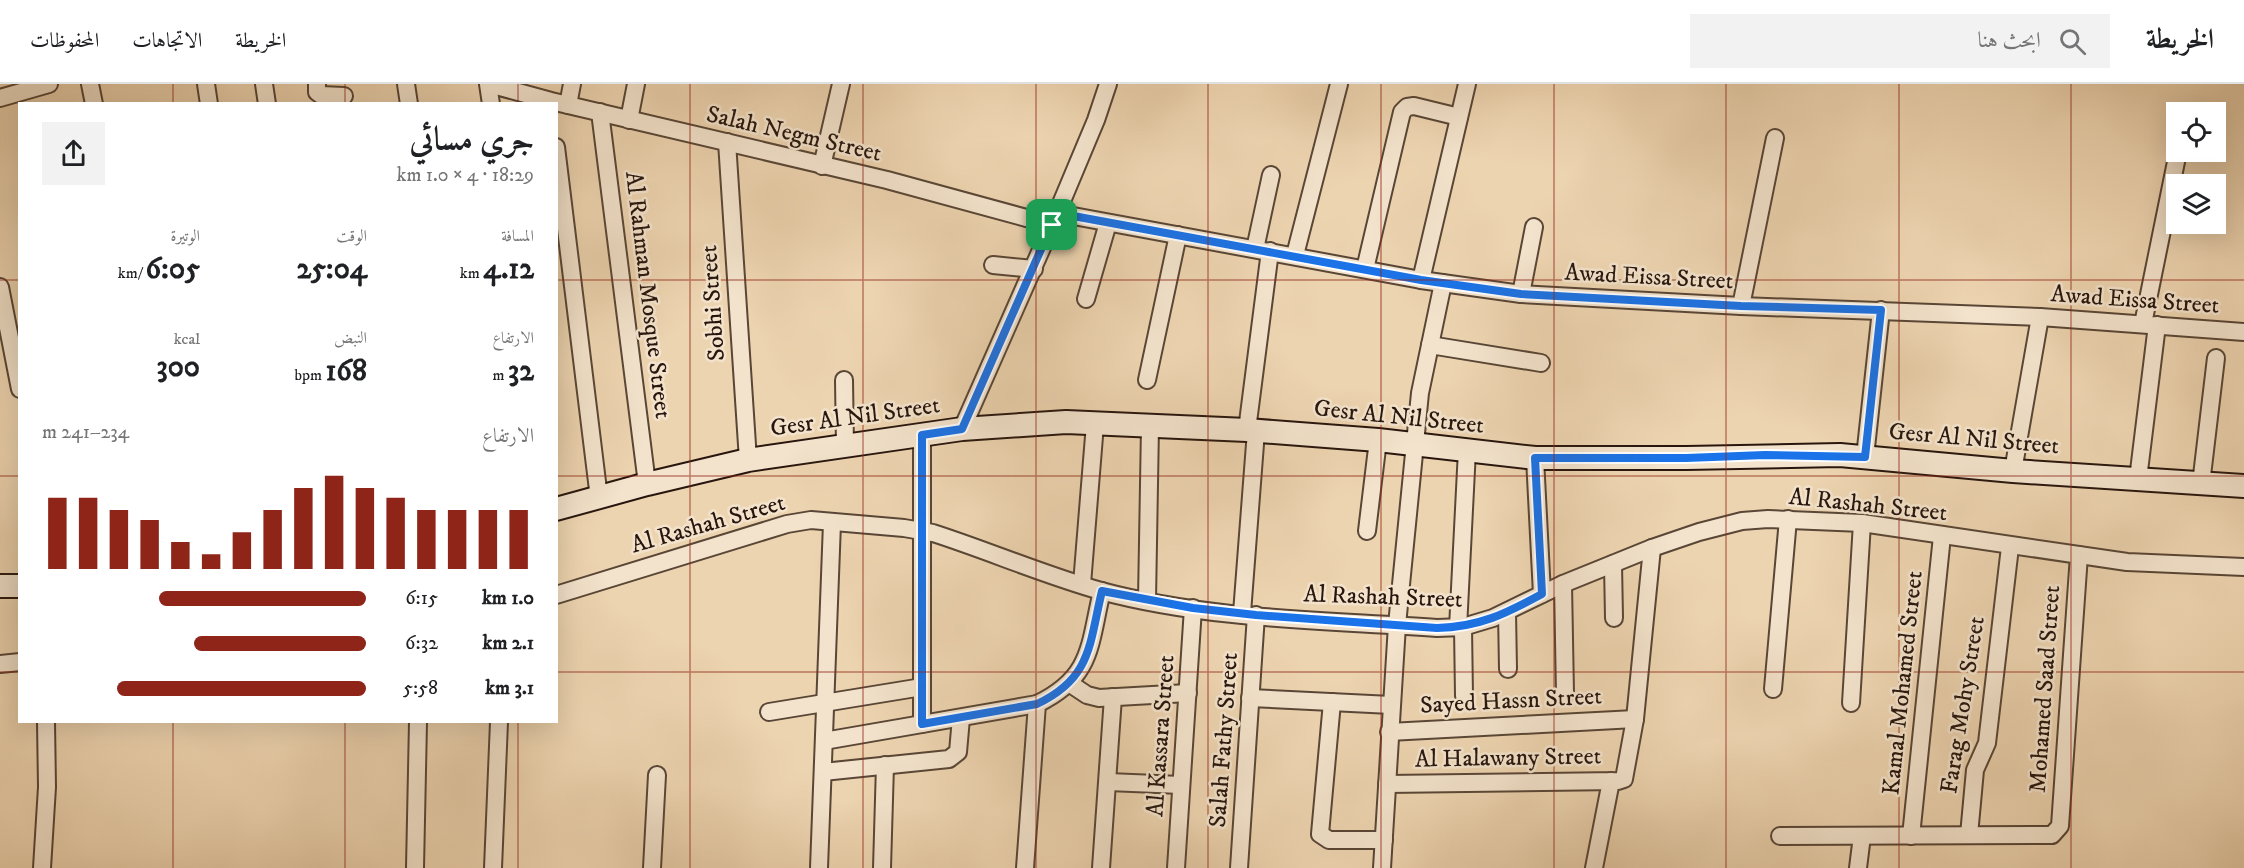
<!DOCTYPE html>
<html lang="ar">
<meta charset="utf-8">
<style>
body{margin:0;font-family:"IM FELL DW Pica",Amiri,serif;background:#f2f2f2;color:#202124;direction:rtl;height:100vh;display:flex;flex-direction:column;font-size:22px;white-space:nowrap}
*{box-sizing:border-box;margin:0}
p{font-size:20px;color:#757577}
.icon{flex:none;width:33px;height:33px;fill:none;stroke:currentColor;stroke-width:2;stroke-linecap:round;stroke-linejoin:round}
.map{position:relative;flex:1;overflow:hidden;direction:ltr}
.side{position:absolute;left:18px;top:18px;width:540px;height:621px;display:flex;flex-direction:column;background:#fff;border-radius:0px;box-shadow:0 6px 24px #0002;direction:rtl}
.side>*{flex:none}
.fabs{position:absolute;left:2166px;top:18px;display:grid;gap:12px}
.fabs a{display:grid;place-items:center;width:60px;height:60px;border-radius:0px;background:#fff;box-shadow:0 6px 24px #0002;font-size:30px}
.pin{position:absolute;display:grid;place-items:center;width:51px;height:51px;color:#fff;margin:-26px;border-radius:12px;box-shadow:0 3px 9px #0006}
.round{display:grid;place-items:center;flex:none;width:63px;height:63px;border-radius:0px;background:#f2f2f2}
.headline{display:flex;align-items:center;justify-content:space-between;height:102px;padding:0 24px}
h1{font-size:33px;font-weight:700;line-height:45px}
.stats{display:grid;grid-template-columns:repeat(3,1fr);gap:9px;height:102px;padding:6px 24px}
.stats div{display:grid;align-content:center}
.stats b{font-size:30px;font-weight:700}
.stats small{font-size:16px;font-weight:400}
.stats p{font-size:16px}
.chart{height:168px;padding:12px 24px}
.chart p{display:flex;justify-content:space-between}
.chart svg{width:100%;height:108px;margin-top:6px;stroke:#8f2418;stroke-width:6}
ul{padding:0 24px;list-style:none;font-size:20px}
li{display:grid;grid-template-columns:96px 72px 1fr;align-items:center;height:45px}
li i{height:15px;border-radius:8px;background:#8f2418}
header{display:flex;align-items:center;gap:36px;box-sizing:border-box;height:84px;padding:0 30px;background:#fff;border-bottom:2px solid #e0e0e0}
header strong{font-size:28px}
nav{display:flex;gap:33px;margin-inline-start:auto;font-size:21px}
.search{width:420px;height:54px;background:#f2f2f2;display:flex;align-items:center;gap:15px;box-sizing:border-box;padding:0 21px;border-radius:0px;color:#757577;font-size:22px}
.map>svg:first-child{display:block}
</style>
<header>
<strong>الخريطة</strong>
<div class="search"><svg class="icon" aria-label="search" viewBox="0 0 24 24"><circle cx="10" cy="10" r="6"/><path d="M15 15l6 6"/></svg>ابحث هنا</div>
<nav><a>الخريطة</a><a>الاتجاهات</a><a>المحفوظات</a></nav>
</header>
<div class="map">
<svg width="2244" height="784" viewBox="0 0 2244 784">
<rect width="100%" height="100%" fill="#edd4b0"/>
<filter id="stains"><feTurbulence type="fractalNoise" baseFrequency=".00333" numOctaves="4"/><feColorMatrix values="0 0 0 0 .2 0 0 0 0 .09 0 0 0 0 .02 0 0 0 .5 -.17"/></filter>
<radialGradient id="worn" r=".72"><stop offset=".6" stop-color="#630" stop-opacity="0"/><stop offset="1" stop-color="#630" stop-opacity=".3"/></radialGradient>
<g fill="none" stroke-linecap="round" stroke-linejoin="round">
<!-- street casing -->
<g stroke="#594636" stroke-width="20">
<g id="street">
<polyline points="90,0 94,20"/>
<polyline points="206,0 209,20"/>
<polyline points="264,0 267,20"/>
<polyline points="317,0 317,8 321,11 344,12"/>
<polyline points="406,0 409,20"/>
<polyline points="488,0 491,20"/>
<polyline points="489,0 551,17 887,96 1052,141"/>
<polyline points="0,14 49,0"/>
<polyline points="568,21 572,0"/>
<polyline points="600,28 647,400"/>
<polyline points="629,36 636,0"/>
<polyline points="727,58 748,376"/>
<polyline points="556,63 599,414"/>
<polyline points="822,82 841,0"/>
<polyline points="1057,129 1421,196 1521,210 1741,222 2040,233 2244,248"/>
<polyline points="1255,165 1271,91"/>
<polyline points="1295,171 1339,0"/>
<polyline points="993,181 1034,185"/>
<polyline points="1365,185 1402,28 1407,23 1414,22 1459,33"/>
<polyline points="1421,196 1467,0"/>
<polyline points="0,203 20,305"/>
<polyline points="1521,210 1534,143"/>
<polyline points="1086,215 1108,139"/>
<polyline points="1741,222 1775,54"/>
<polyline points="2143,240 2178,68"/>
<polyline points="1430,261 1541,279"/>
<polyline points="844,296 845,362"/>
<polyline points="1147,296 1178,151"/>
<polyline points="962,345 1052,141 1096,36 1108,0"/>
<polyline points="1247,346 1270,167"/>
<polyline points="922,351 922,640"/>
<polyline points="1865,373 1881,226"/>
<polyline points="1535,374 1542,510"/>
<polyline points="2013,387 2040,233"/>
<polyline points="2138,395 2157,241"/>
<polyline points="2201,400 2216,274"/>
<polyline points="1367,447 1378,356"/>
<polyline points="1613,480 1614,534"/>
<polyline points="1082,500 1095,340"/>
<polyline points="1563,500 1565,610"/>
<path d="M 556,511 L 787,440 L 811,436 L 904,444 L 933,449 C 989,467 1044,491 1101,507 C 1209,536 1326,536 1437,544 L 1463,543 L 1493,534 L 1563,500 L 1652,464 L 1699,448 L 1742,437 L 1768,435 L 1862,439 L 2127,478 L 2244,483"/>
<polyline points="1147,516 1150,342"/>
<polyline points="1507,528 1508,585"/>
<polyline points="1242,529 1256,347"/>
<polyline points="1463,543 1464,612"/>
<polyline points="1458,544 1467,366"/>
<polyline points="0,580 20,578"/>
<polyline points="1069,599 1087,611 1099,614 1188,609"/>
<polyline points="1773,605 1788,435"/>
<polyline points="1250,614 1391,621"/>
<polyline points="1332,618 1320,750 1329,756 1384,756"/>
<polyline points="1851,619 1862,439"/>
<polyline points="769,628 922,603"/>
<polyline points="1389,648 1635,635"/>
<path d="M 824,657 L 1037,620 C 1093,593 1089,561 1102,507"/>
<polyline points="823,688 949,675 958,668 961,634"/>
<polyline points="1108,698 1181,701"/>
<polyline points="1387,700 1618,697 1624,695 1635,635 1652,464"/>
<polyline points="1969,751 1975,686 1987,659 2010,463"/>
<polyline points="1780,752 2052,751 2060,742 2079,471"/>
<polyline points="1911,752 1942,452"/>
<polyline points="42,784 47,703 46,638"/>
<polyline points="415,784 418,638"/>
<polyline points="493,784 499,638"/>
<polyline points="652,784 657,691"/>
<polyline points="819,784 832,439"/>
<polyline points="882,784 885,681"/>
<polyline points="1025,784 1037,620"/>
<polyline points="1101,784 1113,613"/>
<polyline points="1176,784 1193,524"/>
<polyline points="1239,784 1256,531"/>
<polyline points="1382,784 1397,541 1420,309 1443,199"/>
<polyline points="1594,784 1611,697"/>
<polyline points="1858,784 1862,752"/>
</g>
</g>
<!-- secondary casing -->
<g stroke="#28160e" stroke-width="26">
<g id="secondary">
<polyline points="556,425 647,400 748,376 962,345 1066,338 1247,346 1378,356 1535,374 1686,374 1840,371 2013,387 2244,402"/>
<polyline points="0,502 20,502"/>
</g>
</g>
<!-- street -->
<use href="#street" stroke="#f3e3cc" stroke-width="16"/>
<!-- secondary -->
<use href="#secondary" stroke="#f3e3cc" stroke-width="22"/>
</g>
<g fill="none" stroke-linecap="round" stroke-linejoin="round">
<!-- route casing -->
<g stroke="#fff" stroke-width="12">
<path id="route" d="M 1057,129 L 1421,196 L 1521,210 L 1741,222 L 1881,226 L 1865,373 L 1765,371 L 1686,374 L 1535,374 L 1542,510 C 1505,530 1479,543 1437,544 L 1256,531 L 1193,524 L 1102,507 C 1089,560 1092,594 1037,620 L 922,640 L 922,351 L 962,345 Z"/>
</g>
<!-- route -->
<use href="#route" stroke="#1a73e8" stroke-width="8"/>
</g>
<!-- grid -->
<path fill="none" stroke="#8f2418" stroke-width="1.5" stroke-opacity="0.55" d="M 173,0 L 173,20M 345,0 L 345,20M 518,0 L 518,20M 690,0 L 690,784M 863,0 L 863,784M 1036,0 L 1036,784M 1208,0 L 1208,784M 1381,0 L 1381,784M 1554,0 L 1554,784M 1726,0 L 1726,784M 1899,0 L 1899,784M 2071,0 L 2071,784M 0,196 L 20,196M 556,196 L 2244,196M 0,392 L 20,392M 556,392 L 2244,392M 0,588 L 20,588M 556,588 L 2244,588M 173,638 L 173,784M 345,638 L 345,784M 518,638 L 518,784"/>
<g text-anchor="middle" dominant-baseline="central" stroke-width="5" stroke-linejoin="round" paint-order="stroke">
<!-- street labels -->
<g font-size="24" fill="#28160e" stroke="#f3e3cc">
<text transform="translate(794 50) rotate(13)">Salah Negm Street</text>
<text transform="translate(1649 193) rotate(3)">Awad Eissa Street</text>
<text transform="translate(648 211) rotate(83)">Al Rahman Mosque Street</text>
<text transform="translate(2135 216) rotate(4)">Awad Eissa Street</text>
<text transform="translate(713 219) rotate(-94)">Sobhi Street</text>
<text transform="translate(855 333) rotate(-8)">Gesr Al Nil Street</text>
<text transform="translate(1399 333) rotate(6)">Gesr Al Nil Street</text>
<text transform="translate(1974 355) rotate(5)">Gesr Al Nil Street</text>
<text transform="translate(1868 421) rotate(6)">Al Rashah Street</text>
<text transform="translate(708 440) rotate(-16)">Al Rashah Street</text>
<text transform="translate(1383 513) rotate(2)">Al Rashah Street</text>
<text transform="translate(1903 599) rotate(-84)">Kamal Mohamed Street</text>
<text transform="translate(2045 605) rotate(-86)">Mohamed Saad Street</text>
<text transform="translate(1511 617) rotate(-3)">Sayed Hassn Street</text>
<text transform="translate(1963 621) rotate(-81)">Farag Mohy Street</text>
<text transform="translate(1161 652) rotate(-86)">Al Kassara Street</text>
<text transform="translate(1224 656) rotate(-86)">Salah Fathy Street</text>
<text transform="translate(1508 674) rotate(-1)">Al Halawany Street</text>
</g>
</g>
<rect width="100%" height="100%" filter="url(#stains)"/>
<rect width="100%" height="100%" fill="url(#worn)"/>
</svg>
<div class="fabs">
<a><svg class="icon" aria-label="locate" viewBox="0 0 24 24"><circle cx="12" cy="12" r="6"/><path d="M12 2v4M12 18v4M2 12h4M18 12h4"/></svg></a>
<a><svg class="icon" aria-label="layers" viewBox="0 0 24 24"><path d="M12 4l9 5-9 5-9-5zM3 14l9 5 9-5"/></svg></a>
</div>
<div class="pin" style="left:1052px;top:141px;background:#1e9e55"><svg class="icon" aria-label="arrive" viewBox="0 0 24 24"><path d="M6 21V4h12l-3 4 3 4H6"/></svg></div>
<section class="side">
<div class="headline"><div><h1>جري مسائي</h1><p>18:29 · 4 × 1.0 km</p></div><a class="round"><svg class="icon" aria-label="share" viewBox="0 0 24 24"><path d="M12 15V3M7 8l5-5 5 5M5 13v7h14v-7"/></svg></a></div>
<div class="stats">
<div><p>المسافة</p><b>4.12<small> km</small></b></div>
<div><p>الوقت</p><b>25:04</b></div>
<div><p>الوتيرة</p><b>6:05<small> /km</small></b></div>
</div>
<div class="stats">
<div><p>الارتفاع</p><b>32<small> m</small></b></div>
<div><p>النبض</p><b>168<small> bpm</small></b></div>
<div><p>kcal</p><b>300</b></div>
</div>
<div class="chart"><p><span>الارتفاع</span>234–241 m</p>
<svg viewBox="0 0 160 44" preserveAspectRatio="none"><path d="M5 44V15M15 44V15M25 44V20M35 44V24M45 44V33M55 44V38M65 44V29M75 44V20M85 44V11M95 44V6M105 44V11M115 44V15M125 44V20M135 44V20M145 44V20M155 44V20"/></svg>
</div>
<ul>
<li><b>1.0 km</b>6:15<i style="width:64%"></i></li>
<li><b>2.1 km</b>6:32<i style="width:53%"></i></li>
<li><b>3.1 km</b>5:58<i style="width:77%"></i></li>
</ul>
</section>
</div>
